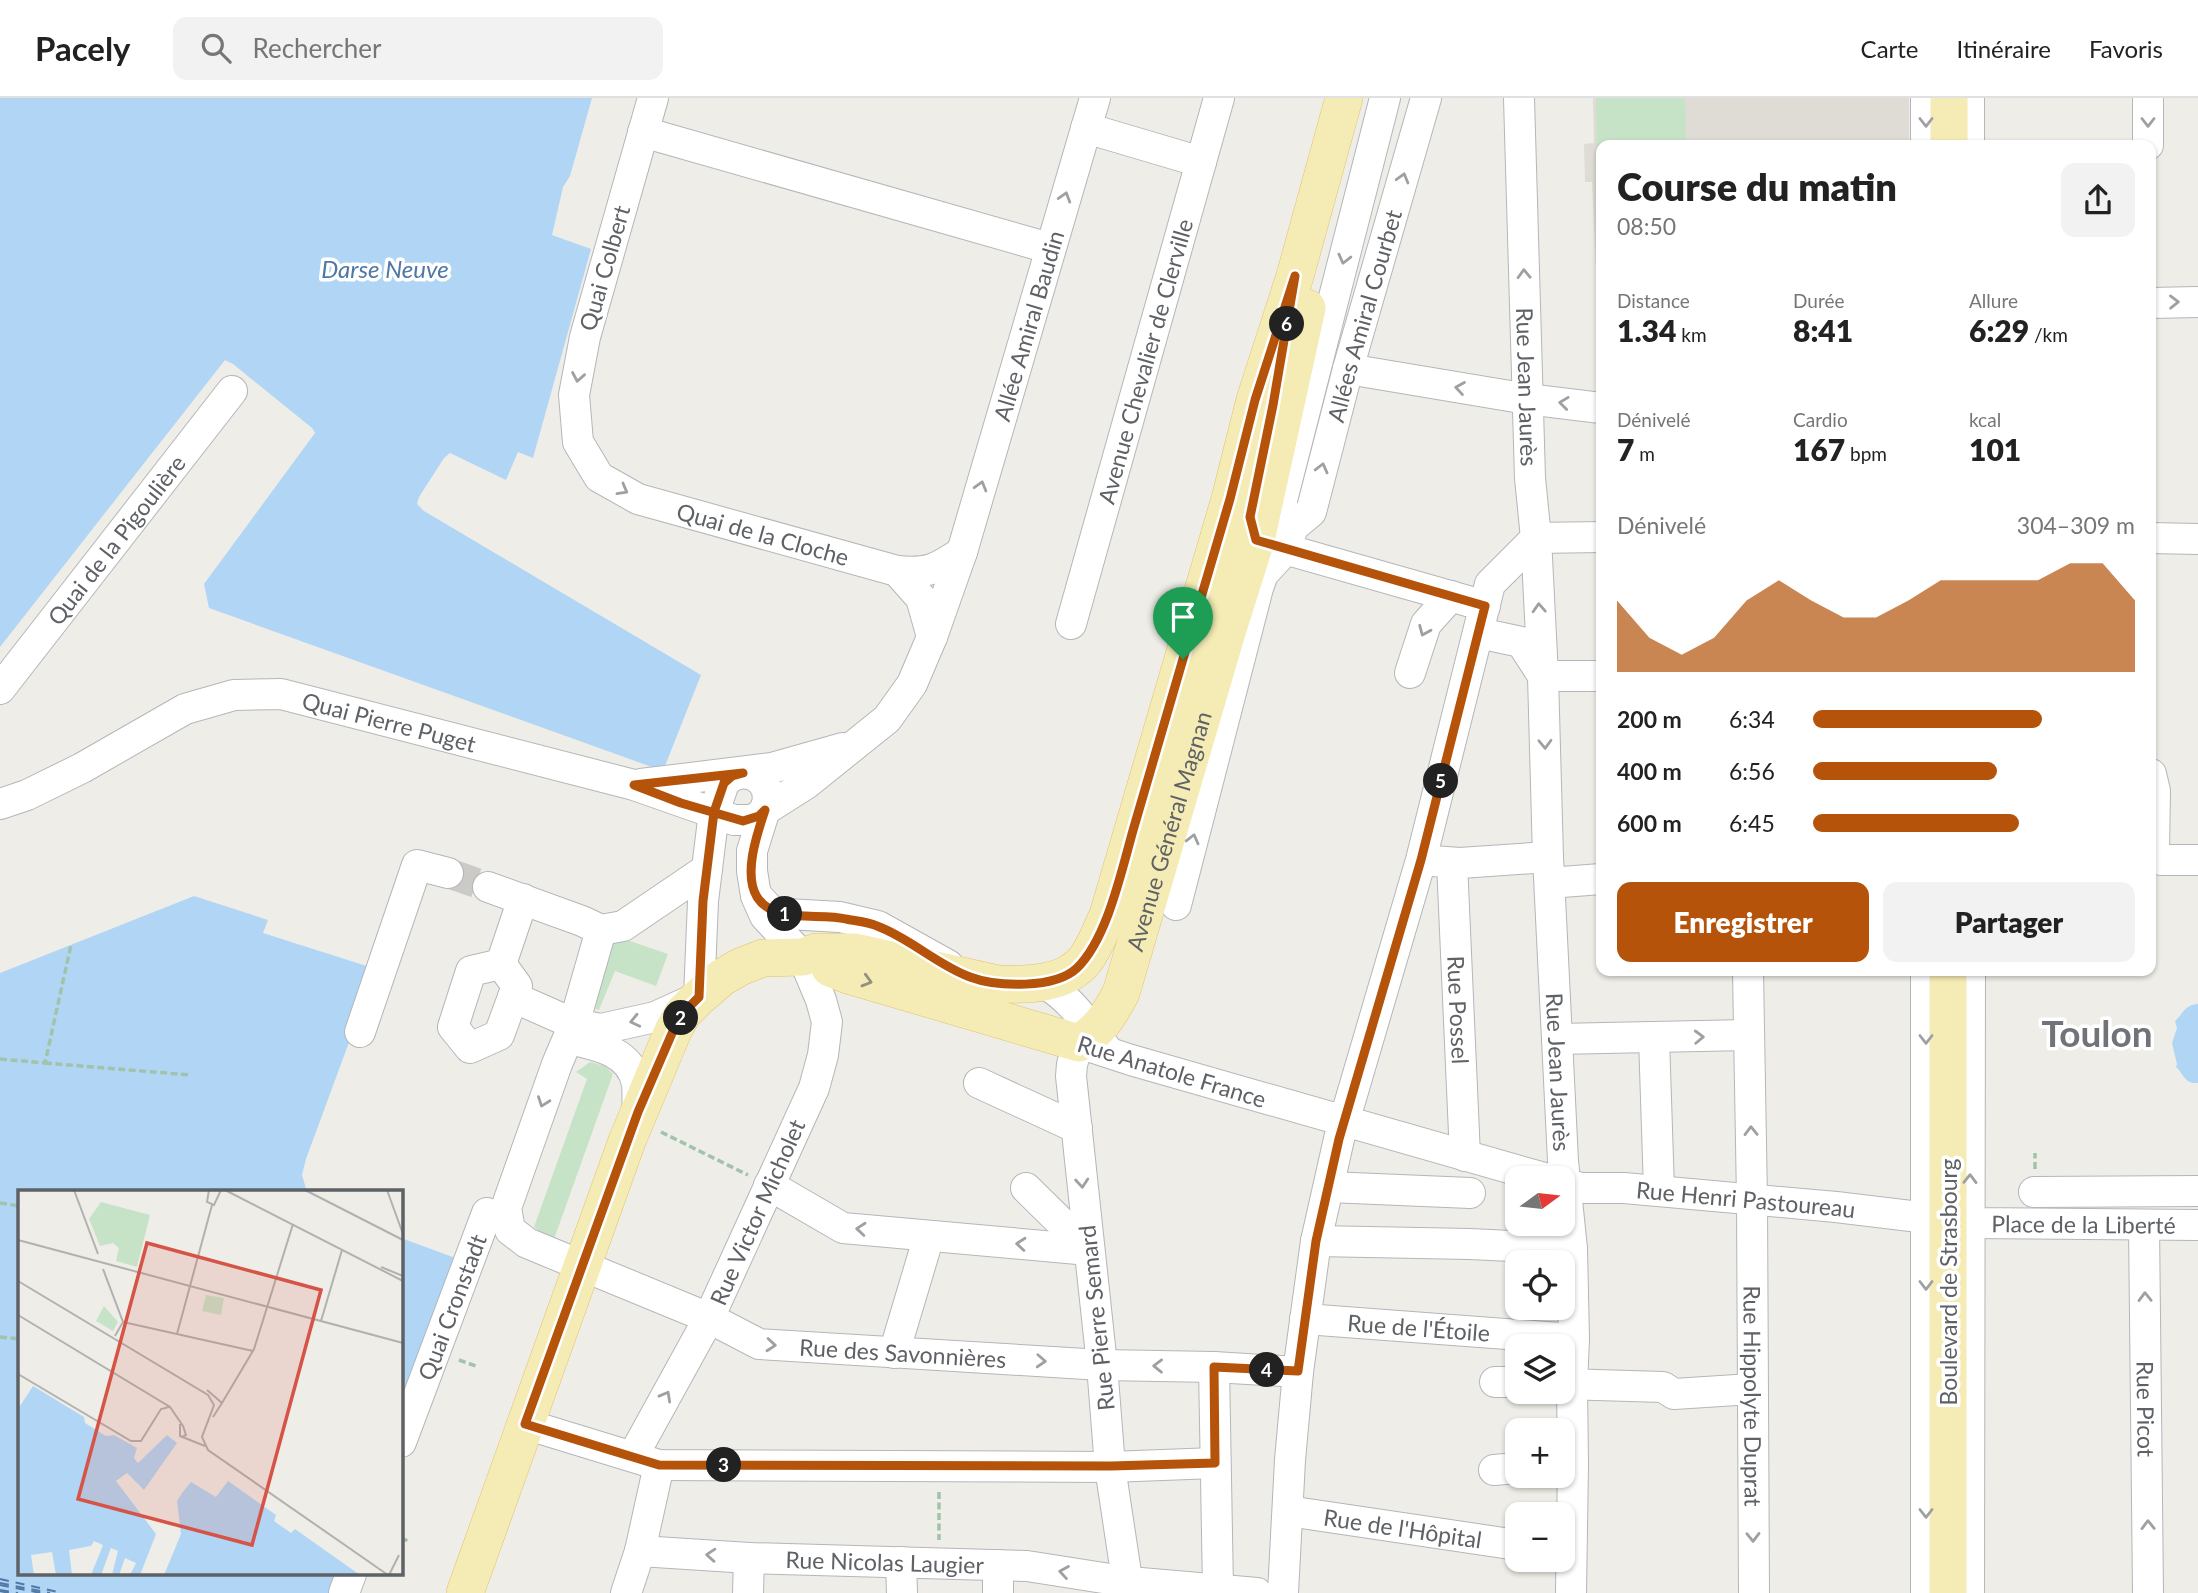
<!DOCTYPE html>
<html lang="fr">
<meta charset="utf-8">
<style>
body{margin:0;font-family:Lato,sans-serif;background:#f2f2f2;color:#222;height:100vh;display:flex;flex-direction:column;font-size:26px;white-space:nowrap}
*{box-sizing:border-box;margin:0}
p{font-size:23px;color:#767676}
.icon{flex:none;width:38px;height:38px;fill:none;stroke:currentColor;stroke-width:2;stroke-linecap:round;stroke-linejoin:round}
.map{position:relative;flex:1;overflow:hidden}
.sheet{position:absolute;left:1596px;top:42px;width:560px;height:836px;display:flex;flex-direction:column;background:#fff;border-radius:14px;box-shadow:0 2px 5px #0004}
.sheet>*{flex:none}
.needle{width:46px;rotate:75deg}
.controls{position:absolute;left:1505px;top:1068px;display:grid;gap:14px}
.controls a{display:grid;place-items:center;width:70px;height:70px;border-radius:14px;background:#fff;box-shadow:0 2px 5px #0004;font-size:35px}
.pin{position:absolute;display:grid;place-items:center;width:60px;height:60px;color:#fff;margin:-72px -30px;border-radius:50% 50% 50% 0;rotate:-45deg;box-shadow:0 0 7px #0007}
.pin .icon{rotate:45deg}
.km{position:absolute;width:35px;height:35px;margin:-18px;border-radius:50%;background:#222;color:#fff;font-size:19px;line-height:35px;text-align:center}
.round{display:grid;place-items:center;flex:none;width:74px;height:74px;border-radius:14px;background:#f2f2f2}
.summary{display:flex;align-items:center;justify-content:space-between;height:119px;padding:0 21px}
h1{font-size:38px;font-weight:800;line-height:52px}
.figures{display:grid;grid-template-columns:repeat(3,1fr);gap:10px;height:119px;padding:7px 21px}
.figures div{display:grid;align-content:center}
.figures b{font-size:30px;font-weight:800}
.figures small{font-size:19px;font-weight:400}
.figures p{font-size:19px}
.chart{height:196px;padding:14px 21px}
.chart p{display:flex;justify-content:space-between}
.chart svg{width:100%;height:126px;margin-top:7px;fill:#b45309;opacity:.7}
.button{display:flex;gap:14px;margin-top:auto;padding:14px 21px}
.button a{flex:1;height:80px;border-radius:14px;background:#b45309;color:#fff;font-size:28px;font-weight:800;line-height:80px;text-align:center}
.button a+a{background:#f2f2f2;color:#222}
ul{padding:0 21px;list-style:none;font-size:23px}
li{display:grid;grid-template-columns:112px 84px 1fr;align-items:center;height:52px}
li i{height:18px;border-radius:9px;background:#b45309}
header{display:flex;align-items:center;gap:42px;box-sizing:border-box;height:98px;padding:0 35px;background:#fff;border-bottom:2px solid #e0e0e0}
header strong{font-size:33px}
nav{display:flex;gap:38px;margin-inline-start:auto;font-size:24px}
.search{width:490px;height:63px;background:#f2f2f2;display:flex;align-items:center;gap:18px;box-sizing:border-box;padding:0 24px;border-radius:14px;color:#767676;font-size:26px}
.map>svg:first-child{display:block}
</style>
<header>
<strong>Pacely</strong>
<div class="search"><svg class="icon" aria-label="search" viewBox="0 0 24 24"><circle cx="10" cy="10" r="6"/><path d="M15 15l6 6"/></svg>Rechercher</div>
<nav><a>Carte</a><a>Itinéraire</a><a>Favoris</a></nav>
</header>
<div class="map">
<svg width="2198" height="1495" viewBox="0 0 2198 1495">
<rect width="100%" height="100%" fill="#efede7"/>
<!-- education -->
<polygon fill="#dedcd5" points="1593,0 1909,0 1909,47 1601,47 1601,170 1596,170 1592,84 1585,84 1584,46 1594,45"/>
<!-- green -->
<g fill="#c7e3c7">
<polygon points="1596,0 1685,0 1686,47 1601,47 1601,90 1597,90"/>
<polygon points="627,842 668,856 656,888 615,873 599,912 582,906 610,845"/>
<polygon points="590,964 605,968 613,976 553,1144 534,1129 587,981 576,974"/>
</g>
<!-- water -->
<g fill="#b1d6f5">
<polygon points="0,0 592,0 570,78 563,89 552,137 591,151 533,360 518,354 506,382 450,355 444,360 419,399 417,406 424,413 701,577 663,673 209,510 204,486 315,335 312,330 233,266 225,262 0,549"/>
<polygon points="194,798 268,822 263,835 376,871 306,1061 302,1077 307,1094 19,1094 19,1476 345,1476 338,1495 0,1495 0,875"/>
<path d="M 2198,906 L 2198,985 C 2184,986 2184,976 2176,969 L 2177,966 L 2172,945 L 2177,930 L 2175,923 C 2184,915 2184,907 2198,906 Z"/>
<polygon points="401,1140 461,1162 401,1325"/>
</g>
<g fill="none" stroke-linecap="round" stroke-linejoin="round">
<!-- ferry -->
<g stroke="#4f78a6" stroke-width="2" stroke-dasharray="9 7" stroke-linecap="butt">
<polyline points="0,1481 62,1495"/>
<polyline points="0,1485 50,1495"/>
<polyline points="0,1487 41,1495"/>
<polyline points="0,1492 18,1495"/>
<polyline points="0,1493 9,1495"/>
</g>
<!-- minor-tunnel -->
<polyline stroke="#cbcac6" stroke-width="30" stroke-dasharray="30 15" stroke-linecap="butt" points="448,775 488,789"/>
<!-- minor casing -->
<g stroke="#b4b6ba" stroke-width="32">
<g id="minor">
<path id="s1" d="M 653,0 L 585,239 L 574,297 L 578,344 L 599,379 L 638,401 L 897,473 L 921,500 L 932,539"/>
<path id="s2" d="M 1519,0 L 1530,380 L 1536,440 L 1543,578 L 1548,759 L 1563,1063 L 1572,1151 L 1574,1241 L 1572,1286 L 1573,1366 L 1571,1495"/>
<polyline points="1926,0 1926,47"/>
<polyline points="2148,0 2148,47"/>
<polyline points="1086,30 1201,64"/>
<polyline points="643,34 1049,150"/>
<polyline points="1969,47 1969,0"/>
<polyline points="2151,205 2198,204"/>
<polyline points="1348,271 1527,301 1601,310"/>
<polyline points="1293,429 1281,406 1385,0"/>
<polyline points="1536,440 1601,439"/>
<polyline points="2151,440 2198,441"/>
<polyline points="1267,446 1485,508"/>
<path d="M 897,473 C 928,476 937,471 962,454"/>
<path id="s3" d="M 1071,526 L 1219,0"/>
<polyline points="1479,535 1521,544 1543,578"/>
<polyline points="1410,575 1426,526 1451,498"/>
<polyline points="1543,578 1601,578"/>
<path id="s4" d="M 0,591 L 232,293"/>
<polyline points="2151,676 2155,693 2154,754 2161,762 2198,762"/>
<polyline points="641,686 772,670 843,650"/>
<path id="s5" d="M 0,706 L 27,697 L 82,670 L 185,611 L 234,597 L 281,596 L 634,687 L 734,722 L 752,722 L 759,718 L 765,712 L 806,686 L 887,621 L 912,586 L 932,539 L 962,454 L 1095,0"/>
<polyline points="1432,763 1460,765 1548,759"/>
<path id="s6" d="M 1452,765 L 1465,1058"/>
<polyline points="1550,779 1562,784 1601,781"/>
<polyline points="488,789 582,823 601,832 623,828 707,771"/>
<polyline points="759,800 771,813 787,816 840,819 878,828 948,867"/>
<path id="s7" d="M 1176,807 L 1258,490 L 1263,476 L 1286,451 L 1293,429 L 1311,414 L 1348,271 L 1426,0"/>
<path id="s8" d="M 601,832 L 574,926 L 557,966 L 506,1110 L 510,1132 L 527,1145 L 709,1220 L 759,1246 L 1102,1267 L 1214,1269 L 1298,1274"/>
<polyline points="501,866 517,888 499,937 470,950 453,929 471,873 501,866 523,801"/>
<path id="s9" d="M 1748,873 L 1752,1102 L 1754,1495"/>
<path d="M 1043,884 C 1074,903 1085,924 1107,952"/>
<polyline points="513,899 574,926 601,931 655,919 699,899 703,803 714,714 724,685 732,678 743,675 753,677 762,683 767,692 768,702 752,753 752,773 756,798 765,818 803,859 821,902 827,924 823,957 814,990 709,1220 633,1358"/>
<polyline points="360,934 417,767 448,775"/>
<polyline points="1654,940 1659,1092"/>
<path d="M 569,941 C 596,947 631,953 637,986 C 638,995 637,1005 638,1014"/>
<polyline points="1557,941 1748,937"/>
<polyline points="979,985 1077,1030"/>
<path id="s10" d="M 1563,1085 L 1581,1090 L 1624,1090 L 1836,1109 L 1969,1125 L 2198,1127"/>
<polyline points="769,1087 843,1130 1089,1152"/>
<polyline points="1329,1089 1470,1095"/>
<polyline points="1026,1090 1089,1152"/>
<polyline points="2034,1094 2198,1093"/>
<path id="s11" d="M 2144,1127 L 2148,1495"/>
<polyline points="1316,1143 1470,1146 1572,1151"/>
<path id="s12" d="M 1305,1221 L 1574,1241"/>
<polyline points="894,1255 929,1138"/>
<polyline points="1214,1269 1218,1491"/>
<polyline points="1495,1284 1517,1284"/>
<polyline points="1563,1286 1663,1289 1674,1296 1752,1291"/>
<polyline points="525,1326 659,1367 1110,1369 1215,1365"/>
<path id="s13" d="M 401,1344 L 487,1115"/>
<polyline points="1494,1372 1517,1370"/>
<path id="s14" d="M 1288,1413 L 1517,1447"/>
<path id="s15" d="M 640,1453 L 749,1460 L 1027,1468 L 1129,1484 L 1257,1495"/>
<polyline points="901,1464 902,1495"/>
<polyline points="344,1495 351,1476"/>
<polyline points="626,1495 640,1453 659,1367"/>
<polyline points="748,1495 749,1460"/>
<polyline points="998,1495 998,1467"/>
<polyline points="1129,1495 1110,1369 1102,1267 1071,978 1072,966 1079,945 1131,962 1544,1080"/>
<polyline points="1283,1495 1290,1362 1298,1274 1316,1143 1339,1041 1421,762 1490,486 1536,440"/>
<polyline points="1926,1495 1926,873"/>
<polyline points="1969,1495 1970,873"/>
</g>
</g>
<!-- major casing -->
<g stroke="#e1c26e" stroke-width="38">
<g id="major">
<polyline points="1949,0 1949,47"/>
<path id="s16" d="M 830,870 L 848,877 L 1079,945 C 1101,931 1109,917 1121,895 L 1227,534 L 1256,442 L 1307,210"/>
<path d="M 465,1495 L 627,1043 L 673,933 L 683,915 L 699,899 L 721,880 L 740,869 L 763,860 L 803,859 L 816,854 L 855,854 L 998,886 C 1027,887 1065,887 1085,862 C 1095,849 1101,832 1108,817 L 1230,401 L 1255,302 L 1295,178 L 1344,0"/>
<polyline points="1948,1495 1948,873"/>
</g>
</g>
<!-- path -->
<g stroke="#a1c3ab" stroke-width="3.5" stroke-dasharray="7 3.5" stroke-linecap="butt">
<polyline points="0,961 45,965 71,847"/>
<polyline points="45,965 190,977"/>
<polyline points="661,1034 748,1077"/>
<polyline points="2035,1071 2035,1055"/>
<polyline points="0,1105 19,1108"/>
<polyline points="0,1239 19,1241"/>
<polyline points="459,1262 476,1268"/>
<polyline points="939,1394 939,1442"/>
<polyline points="401,1440 408,1443"/>
</g>
<!-- minor -->
<use href="#minor" stroke="#fff" stroke-width="30"/>
<!-- major -->
<use href="#major" stroke="#f5ecb5" stroke-width="37"/>
</g>
<!-- one-way arrows -->
<defs><path id="oneway-chevron" d="M-2-3.5L2.5 0L-2 3.5" fill="none" stroke-width="1.6" stroke-linecap="round" stroke-linejoin="round" transform="scale(1.75)"/></defs>
<g stroke="#9ea0a3">
<use href="#oneway-chevron" transform="translate(1926 24) rotate(90)"/>
<use href="#oneway-chevron" transform="translate(2148 24) rotate(90)"/>
<use href="#oneway-chevron" transform="translate(1403 80) rotate(-74)"/>
<use href="#oneway-chevron" transform="translate(1065 99) rotate(-73)"/>
<use href="#oneway-chevron" transform="translate(1344 161) rotate(104)"/>
<use href="#oneway-chevron" transform="translate(1524 176) rotate(-92)"/>
<use href="#oneway-chevron" transform="translate(2174 204) rotate(-1)"/>
<use href="#oneway-chevron" transform="translate(578 279) rotate(100)"/>
<use href="#oneway-chevron" transform="translate(1460 290) rotate(-171)"/>
<use href="#oneway-chevron" transform="translate(1564 305) rotate(-173)"/>
<use href="#oneway-chevron" transform="translate(1322 370) rotate(-76)"/>
<use href="#oneway-chevron" transform="translate(981 388) rotate(-74)"/>
<use href="#oneway-chevron" transform="translate(623 392) rotate(29)"/>
<use href="#oneway-chevron" transform="translate(1539 510) rotate(-93)"/>
<use href="#oneway-chevron" transform="translate(1424 533) rotate(113)"/>
<use href="#oneway-chevron" transform="translate(1545 646) rotate(88)"/>
<use href="#oneway-chevron" transform="translate(1193 741) rotate(-76)"/>
<use href="#oneway-chevron" transform="translate(635 923) rotate(167)"/>
<use href="#oneway-chevron" transform="translate(1699 939) rotate(-2)"/>
<use href="#oneway-chevron" transform="translate(1926 941) rotate(90)"/>
<use href="#oneway-chevron" transform="translate(543 1004) rotate(110)"/>
<use href="#oneway-chevron" transform="translate(1751 1033) rotate(-91)"/>
<use href="#oneway-chevron" transform="translate(1970 1081) rotate(-89)"/>
<use href="#oneway-chevron" transform="translate(1082 1085) rotate(85)"/>
<use href="#oneway-chevron" transform="translate(861 1131) rotate(-175)"/>
<use href="#oneway-chevron" transform="translate(1021 1146) rotate(-175)"/>
<use href="#oneway-chevron" transform="translate(1926 1187) rotate(90)"/>
<use href="#oneway-chevron" transform="translate(2145 1199) rotate(-91)"/>
<use href="#oneway-chevron" transform="translate(771 1247) rotate(5)"/>
<use href="#oneway-chevron" transform="translate(1041 1263) rotate(3)"/>
<use href="#oneway-chevron" transform="translate(1158 1268) rotate(-179)"/>
<use href="#oneway-chevron" transform="translate(666 1298) rotate(-61)"/>
<use href="#oneway-chevron" transform="translate(1926 1415) rotate(90)"/>
<use href="#oneway-chevron" transform="translate(2148 1427) rotate(-91)"/>
<use href="#oneway-chevron" transform="translate(1753 1439) rotate(89)"/>
<use href="#oneway-chevron" transform="translate(711 1457) rotate(-176)"/>
<use href="#oneway-chevron" transform="translate(1064 1474) rotate(-171)"/>
</g>
<use stroke="#939281" href="#oneway-chevron" transform="translate(867 883) rotate(16)"/>
<g fill="none" stroke-linecap="round" stroke-linejoin="round">
<!-- route casing -->
<g stroke="#fff" stroke-width="14">
<path id="route" d="M 1183,561 C 1167,617 1150,673 1134,729 C 1122,770 1108,840 1077,870 C 1055,891 997,889 970,879 C 937,867 910,840 877,828 C 868,824 856,823 846,821 C 819,814 775,827 757,799 C 743,776 757,736 765,712 L 759,718 L 743,723 L 681,705 L 634,687 L 743,675 L 732,678 L 724,685 L 714,714 L 703,803 L 699,899 L 683,915 L 673,933 L 638,1014 L 525,1326 L 659,1367 L 1111,1368 L 1215,1365 L 1214,1269 L 1298,1273 L 1316,1143 L 1339,1041 L 1421,762 L 1485,508 L 1256,442 L 1250,419 L 1273,307 L 1295,178 L 1255,302 L 1230,401 L 1183,561"/>
</g>
<!-- route -->
<use href="#route" stroke="#b45309" stroke-width="9"/>
</g>
<g text-anchor="middle" dominant-baseline="central" stroke-width="7" stroke-linejoin="round" paint-order="stroke">
<!-- street labels -->
<g font-size="23" fill="#5e6165" stroke="#fff">
<text transform="translate(604 170) rotate(-74)">Quai Colbert</text>
<text stroke="none"><textPath href="#s7" startOffset="626">Allées Amiral Courbet</textPath></text>
<text stroke="none"><textPath href="#s5" startOffset="1384">Allée Amiral Baudin</textPath></text>
<text stroke="none"><textPath href="#s3" startOffset="273">Avenue Chevalier de Clerville</textPath></text>
<text stroke="none"><textPath href="#s2" startOffset="289">Rue Jean Jaurès</textPath></text>
<text stroke="none"><textPath href="#s1" startOffset="570">Quai de la Cloche</textPath></text>
<text stroke="none"><textPath href="#s4" startOffset="189">Quai de la Pigoulière</textPath></text>
<text stroke="none"><textPath href="#s5" startOffset="418">Quai Pierre Puget</textPath></text>
<text stroke="none"><textPath href="#s16" startOffset="495">Avenue Général Magnan</textPath></text>
<text stroke="none"><textPath href="#s6" startOffset="147">Rue Possel</textPath></text>
<text transform="translate(1172 973) rotate(17)">Rue Anatole France</text>
<text stroke="none"><textPath href="#s2" startOffset="975">Rue Jean Jaurès</textPath></text>
<text stroke="none"><textPath href="#s10" startOffset="184">Rue Henri Pastoureau</textPath></text>
<text transform="translate(757 1114) rotate(-66)">Rue Victor Micholet</text>
<text stroke="none"><textPath href="#s10" startOffset="523">Place de la Liberté</textPath></text>
<text transform="translate(1948 1184) rotate(-90)">Boulevard de Strasbourg</text>
<text stroke="none"><textPath href="#s13" startOffset="144">Quai Cronstadt</textPath></text>
<text transform="translate(1096 1220) rotate(-96)">Rue Pierre Semard</text>
<text stroke="none"><textPath href="#s12" startOffset="114">Rue de l'Étoile</textPath></text>
<text stroke="none"><textPath href="#s8" startOffset="735">Rue des Savonnières</textPath></text>
<text stroke="none"><textPath href="#s9" startOffset="425">Rue Hippolyte Duprat</textPath></text>
<text stroke="none"><textPath href="#s11" startOffset="184">Rue Picot</textPath></text>
<text stroke="none"><textPath href="#s14" startOffset="116">Rue de l'Hôpital</textPath></text>
<text stroke="none"><textPath href="#s15" startOffset="245">Rue Nicolas Laugier</textPath></text>
</g>
<!-- water labels -->
<g font-size="24" font-style="italic" fill="#4f78a6" stroke="#fff">
<text x="385" y="170">Darse Neuve</text>
</g>
<!-- town labels -->
<g font-size="37" font-weight="bold" fill="#707377" stroke="#fff">
<text x="2097" y="934">Toulon</text>
</g>
</g>
<!-- overview -->
<g transform="translate(18 1092)">
<rect width="385" height="385" fill="#efede7"/>
<path d="M 83,12 L 132,25 L 119,77 L 98,71 L 101,58 L 95,53 L 82,56 L 71,29 ZM 188,105 L 206,108 L 203,125 L 184,121 ZM 86,116 L 100,132 L 95,141 L 78,131 Z" fill="#c7e3c7"/>
<path d="M 15,196 L 66,227 L 67,233 L 88,246 L 96,245 L 119,258 L 116,268 L 120,273 L 149,245 L 159,253 L 126,300 L 109,283 L 98,291 L 138,344 L 122,385 L 112,385 L 118,373 L 107,368 L 101,385 L 94,385 L 100,361 L 93,358 L 83,385 L 73,385 L 85,355 L 76,351 L 73,356 L 51,360 L 54,385 L 38,385 L 34,362 L 13,365 L 16,385 L 0,385 L 0,219 ZM 210,291 L 258,325 L 256,331 L 273,343 L 277,339 L 342,385 L 146,385 L 163,344 L 159,311 L 164,303 L 173,292 L 198,307 Z" fill="#b1d6f5"/>
<path fill="none" stroke="#b1d6f5" stroke-width="3.5" d="M 217,385 L 242,336M 219,385 L 228,366"/>
<path fill="none" stroke="#b1b1af" stroke-width="2" d="M 56,0 L 80,64M 191,0 L 189,12 L 196,15 L 203,0M 207,0 L 385,91M 287,0 L 385,50M 369,0 L 385,44M 0,50 L 385,153M 363,77 L 385,86M 85,79 L 105,132 L 97,146M 0,91 L 190,205 L 196,215 L 184,247 L 190,260 L 370,385M 0,125 L 152,217 L 165,236 L 168,245 L 164,247M 303,131 L 324,60M 105,132 L 235,161M 159,144 L 194,15M 0,184 L 113,251 L 123,251 L 143,219 L 151,217M 189,200 L 204,213 L 195,227M 204,213 L 236,159 L 275,34M 162,234 L 162,246 L 187,256M 371,385 L 381,365"/>
<path fill="#d55447" fill-opacity="0.15" stroke="#d55447" stroke-width="3.5" d="M 129,53 L 303,100 L 234,355 L 60,309 Z"/>
<rect width="385" height="385" fill="none" stroke="#5e6165" stroke-width="3.5"/>
</g>
</svg>
<div class="controls">
<a><svg class="needle" viewBox="-14 -14 28 28"><path d="M0-13l5 13h-10z" fill="#e53935"/><path d="M0 13l5-13h-10z" fill="#767676"/></svg></a>
<a><svg class="icon" aria-label="locate" viewBox="0 0 24 24"><circle cx="12" cy="12" r="6"/><path d="M12 2v4M12 18v4M2 12h4M18 12h4"/></svg></a>
<a><svg class="icon" aria-label="layers" viewBox="0 0 24 24"><path d="M12 4l9 5-9 5-9-5zM3 14l9 5 9-5"/></svg></a>
<a>+</a>
<a>−</a>
</div>
<div class="pin" style="left:1183px;top:561px;background:#1e9e55"><svg class="icon" aria-label="arrive" viewBox="0 0 24 24"><path d="M6 21V4h12l-3 4 3 4H6"/></svg></div>
<b class="km" style="left:785px;top:816px">1</b>
<b class="km" style="left:681px;top:920px">2</b>
<b class="km" style="left:724px;top:1367px">3</b>
<b class="km" style="left:1267px;top:1272px">4</b>
<b class="km" style="left:1441px;top:683px">5</b>
<b class="km" style="left:1287px;top:226px">6</b>
<section class="sheet">
<div class="summary"><div><h1>Course du matin</h1><p>08:50</p></div><a class="round"><svg class="icon" aria-label="share" viewBox="0 0 24 24"><path d="M12 15V3M7 8l5-5 5 5M5 13v7h14v-7"/></svg></a></div>
<div class="figures">
<div><p>Distance</p><b>1.34<small> km</small></b></div>
<div><p>Durée</p><b>8:41</b></div>
<div><p>Allure</p><b>6:29<small> /km</small></b></div>
</div>
<div class="figures">
<div><p>Dénivelé</p><b>7<small> m</small></b></div>
<div><p>Cardio</p><b>167<small> bpm</small></b></div>
<div><p>kcal</p><b>101</b></div>
</div>
<div class="chart"><p><span>Dénivelé</span>304–309 m</p>
<svg viewBox="0 0 160 44" preserveAspectRatio="none"><path d="M0 44V19L10 32L20 38L30 32L40 19L50 12L60 19L70 25L80 25L90 19L100 12L110 12L120 12L130 12L140 6L150 6L160 19V44z"/></svg>
</div>
<ul>
<li><b>200 m</b>6:34<i style="width:71%"></i></li>
<li><b>400 m</b>6:56<i style="width:57%"></i></li>
<li><b>600 m</b>6:45<i style="width:64%"></i></li>
</ul>
<div class="button"><a>Enregistrer</a><a>Partager</a></div>
</section>
</div>
